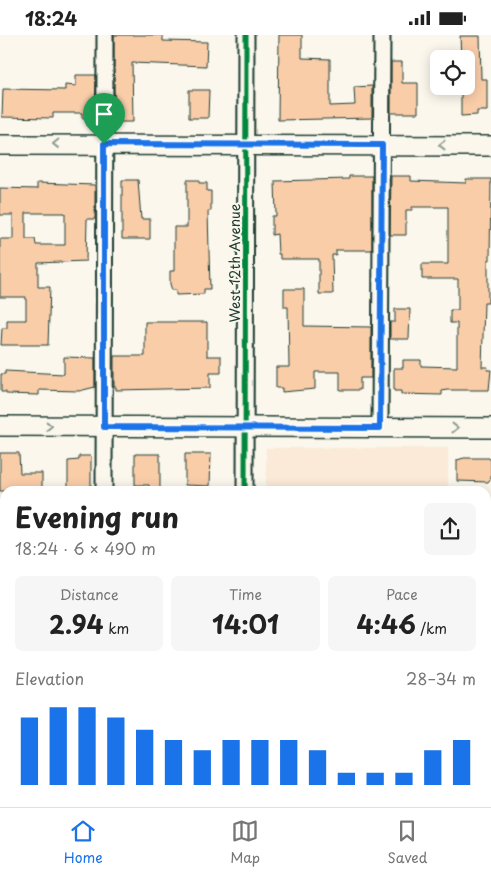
<!DOCTYPE html>
<meta charset="utf-8">
<style>
body{margin:0;font-family:"Playpen Sans",sans-serif;background:#f6f6f6;color:#222;height:100vh;display:flex;flex-direction:column;font-size:19px;white-space:nowrap}
*{box-sizing:border-box;margin:0}
p{font-size:16px;color:#767676}
.icon{flex:none;width:28px;height:28px;fill:none;stroke:currentColor;stroke-width:2;stroke-linecap:round;stroke-linejoin:round}
.map{position:relative;flex:1;overflow:hidden}
.details{position:absolute;left:0px;top:451px;width:491px;height:321px;display:flex;flex-direction:column;background:#fff;border-radius:15px 15px 0 0;box-shadow:0 2px 12px #0003}
.details>*{flex:none}
.buttons{position:absolute;left:430px;top:15px;display:grid;gap:10px}
.buttons a{display:grid;place-items:center;width:45px;height:45px;border-radius:8px;background:#fff;box-shadow:0 2px 12px #0003;font-size:25px}
.pin{position:absolute;display:grid;place-items:center;width:42px;height:42px;color:#fff;margin:-51px -21px;border-radius:50% 50% 50% 0;rotate:-45deg;box-shadow:0 0 5px #0007}
.pin .icon{rotate:45deg}
.round{display:grid;place-items:center;flex:none;width:52px;height:52px;border-radius:8px;background:#f6f6f6}
.overview{display:flex;align-items:center;justify-content:space-between;height:85px;padding:0 15px}
h1{font-size:28px;font-weight:700;line-height:38px}
.figures{display:grid;grid-template-columns:repeat(3,1fr);gap:8px;height:85px;padding:5px 15px}
.figures div{display:grid;align-content:center;border-radius:8px;background:#f6f6f6;text-align:center}
.figures b{font-size:25px;font-weight:700}
.figures small{font-size:14px;font-weight:400}
.figures p{font-size:14px}
.chart{height:140px;padding:10px 15px}
.chart p{display:flex;justify-content:space-between}
.chart svg{width:100%;height:90px;margin-top:5px;stroke:#1a73e8;stroke-width:6}
.status{display:flex;justify-content:space-between;align-items:center;height:35px;padding:0 25px;background:#fff;direction:ltr}
.status svg{height:14px;fill:currentColor}
.dock{display:flex;justify-content:space-around;align-items:center;height:70px;border-top:1px solid #e0e0e0;background:#fff;font-size:14px;color:#767676}
.dock a{display:grid;justify-items:center;gap:2px}
.dock .selected{color:#1a73e8}
.map>svg:first-child{display:block}
</style>
<div class="status"><b>18:24</b><svg viewBox="0 0 49 12"><path d="M0 12V9h3v3zM5 12V6h3v6zM10 12V3h3v9zM15 12V0h3v12zM26 1h20v11H26zM47 4h2v5h-2z"/></svg></div>
<div class="map">
<svg width="491" height="772" viewBox="0 0 491 772">
<rect width="100%" height="100%" fill="#fbf7ec"/>
<filter id="ink" filterUnits="userSpaceOnUse"><feTurbulence type="fractalNoise" baseFrequency=".02" numOctaves="2"/><feDisplacementMap in="SourceGraphic" scale="10" xChannelSelector="R" yChannelSelector="G"/><feConvolveMatrix kernelMatrix="1 2 1 2 8 2 1 2 1" color-interpolation-filters="sRGB"/></filter>
<g filter="url(#ink)">
<!-- built -->
<g fill="#fbead8">
<rect x="266" y="413" width="182" height="43"/>
<rect x="486" y="477" width="5" height="115"/>
</g>
<!-- green -->
<rect fill="#c6e8a0" stroke="#72926a" x="266" y="768" width="116" height="4"/>
<!-- building -->
<g fill="#facda9" stroke="#1f3d34" fill-rule="evenodd">
<polygon points="114,0 163,0 163,6 207,7 206,31 132,28 133,87 114,87"/>
<polygon points="279,0 302,0 302,23 330,24 330,71 355,70 354,52 372,51 372,83 278,85"/>
<polygon points="460,1 480,1 481,44 487,44 487,76 477,76 477,80 461,81 461,51 466,51 466,24 461,24"/>
<polygon points="391,27 402,27 402,48 418,48 418,78 391,78"/>
<polygon points="76,40 96,40 95,83 82,83 82,78 53,78 53,83 2,82 3,54 65,55 65,50 76,51"/>
<polygon points="189,55 209,55 208,83 189,83"/>
<polygon points="349,141 372,141 372,215 336,215 336,220 332,220 333,259 319,259 319,224 280,224 280,219 278,219 277,199 272,200 272,181 276,181 275,146 349,144"/>
<polygon points="391,141 411,141 411,146 466,148 466,144 491,144 490,225 488,225 488,268 484,268 482,332 488,332 487,335 491,335 489,355 447,355 442,356 442,360 401,359 401,356 394,356 394,333 403,333 403,325 421,325 421,331 457,332 457,288 450,288 450,275 458,275 458,244 422,244 422,229 448,229 448,172 412,172 412,175 406,175 406,200 390,200"/>
<polygon points="122,145 138,145 141,184 150,184 150,204 122,204"/>
<polygon points="187,145 199,145 199,148 207,148 207,156 211,156 211,176 208,176 210,254 204,254 204,259 176,260 176,255 172,255 170,249 170,236 174,236 174,192 187,192"/>
<path d="M 37,148 L 95,150 L 95,184 L 87,184 L 86,226 L 38,228 L 38,252 L 50,252 L 48,310 L 1,310 L 2,293 L 7,293 L 7,285 L 26,285 L 26,262 L 0,262 L 0,204 L 13,204 L 13,180 L 0,180 L 0,153 L 37,154 ZM 26,178 L 65,178 L 65,210 L 36,210 L 35,204 L 26,204 Z"/>
<polygon points="284,254 304,254 304,291 371,292 371,343 360,343 360,355 340,355 340,337 315,337 315,354 282,357 282,353 276,353 276,332 289,332 288,272 284,272"/>
<polygon points="395,274 410,274 409,304 390,304 390,287 395,287"/>
<polygon points="145,287 207,287 207,321 221,321 221,338 210,338 210,353 116,355 116,352 114,352 114,321 145,321"/>
<polygon points="64,322 95,323 95,352 79,356 39,355 39,360 6,359 6,357 1,357 1,339 5,339 5,336 64,339"/>
<polygon points="0,418 19,418 20,438 42,438 42,456 0,456"/>
<polygon points="135,419 160,419 160,455 149,455 149,450 135,450"/>
<polygon points="185,419 211,419 210,451 185,450"/>
<polygon points="79,421 91,421 91,454 68,454 68,426 79,425"/>
<polygon points="464,423 489,423 491,426 491,443 488,447 457,446 457,425"/>
</g>
<g fill="none" stroke-linecap="round" stroke-linejoin="round">
<!-- minor casing -->
<g stroke="#1f3d34" stroke-width="19">
<g id="minor">
<polyline points="380,393 382,0"/>
<polyline points="104,456 105,0"/>
<polyline points="245,456 246,0"/>
<polyline points="0,669 5,669"/>
<polyline points="104,772 104,768"/>
<polyline points="245,772 245,768"/>
</g>
</g>
<!-- major casing -->
<g stroke="#1f3d34" stroke-width="22">
<g id="major">
<polyline points="0,110 491,111"/>
<polyline points="0,391 491,393"/>
</g>
</g>
<!-- minor -->
<use href="#minor" stroke="#fbf7ec" stroke-width="15"/>
<!-- major -->
<use href="#major" stroke="#fbf7ec" stroke-width="19"/>
<!-- cycleway casing -->
<g stroke="#fbf7ec" stroke-width="8">
<polyline id="cycleway" points="245,456 246,0"/>
</g>
<!-- cycleway -->
<use href="#cycleway" stroke="#00873e" stroke-width="5"/>
</g>
<!-- one-way arrows -->
<defs><path id="oneway-chevron" d="M-2-3.5L2.5 0L-2 3.5" fill="none" stroke-width="1.6" stroke-linecap="round" stroke-linejoin="round" transform="scale(1.25)"/></defs>
<g stroke="#8d9a90">
<use href="#oneway-chevron" transform="translate(56 109) rotate(179)"/>
<use href="#oneway-chevron" transform="translate(442 110) rotate(-180)"/>
<use href="#oneway-chevron" transform="translate(49 391)"/>
<use href="#oneway-chevron" transform="translate(455 393)"/>
</g>
</g>
<g fill="none" stroke-linecap="round" stroke-linejoin="round" filter="url(#ink)">
<!-- route casing -->
<g stroke="#fff" stroke-width="10">
<polygon id="route" points="104,109 382,110 380,393 104,392"/>
</g>
<!-- route -->
<use href="#route" stroke="#1a73e8" stroke-width="6"/>
</g>
<g text-anchor="middle" dominant-baseline="central" stroke-width="4" stroke-linejoin="round" paint-order="stroke">
<!-- street labels -->
<g font-size="14" fill="#1f3d34" stroke="#fbf7ec">
<text transform="translate(234 228) rotate(-90)">West 12th Avenue</text>
</g>
</g>
</svg>
<div class="buttons">
<a><svg class="icon" aria-label="locate" viewBox="0 0 24 24"><circle cx="12" cy="12" r="6"/><path d="M12 2v4M12 18v4M2 12h4M18 12h4"/></svg></a>
</div>
<div class="pin" style="left:104px;top:109px;background:#1e9e55"><svg class="icon" aria-label="arrive" viewBox="0 0 24 24"><path d="M6 21V4h12l-3 4 3 4H6"/></svg></div>
<section class="details">
<div class="overview"><div><h1>Evening run</h1><p>18:24 · 6 × 490 m</p></div><a class="round"><svg class="icon" aria-label="share" viewBox="0 0 24 24"><path d="M12 15V3M7 8l5-5 5 5M5 13v7h14v-7"/></svg></a></div>
<div class="figures">
<div><p>Distance</p><b>2.94<small> km</small></b></div>
<div><p>Time</p><b>14:01</b></div>
<div><p>Pace</p><b>4:46<small> /km</small></b></div>
</div>
<div class="chart"><p><span>Elevation</span>28–34 m</p>
<svg viewBox="0 0 160 44" preserveAspectRatio="none"><path d="M5 44V11M15 44V6M25 44V6M35 44V11M45 44V17M55 44V22M65 44V27M75 44V22M85 44V22M95 44V22M105 44V27M115 44V38M125 44V38M135 44V38M145 44V27M155 44V22"/></svg>
</div>
</section>
</div>
<nav class="dock">
<a class="selected"><svg class="icon" aria-label="home" viewBox="0 0 24 24"><path d="M3 11l9-7 9 7M6 9v11h12V9"/></svg>Home</a>
<a><svg class="icon" aria-label="map" viewBox="0 0 24 24"><path d="M3 6l6-2 6 2 6-2v14l-6 2-6-2-6 2zM9 4v14M15 6v14"/></svg>Map</a>
<a><svg class="icon" aria-label="saved" viewBox="0 0 24 24"><path d="M7 4h10v16l-5-4-5 4z"/></svg>Saved</a>
</nav>
